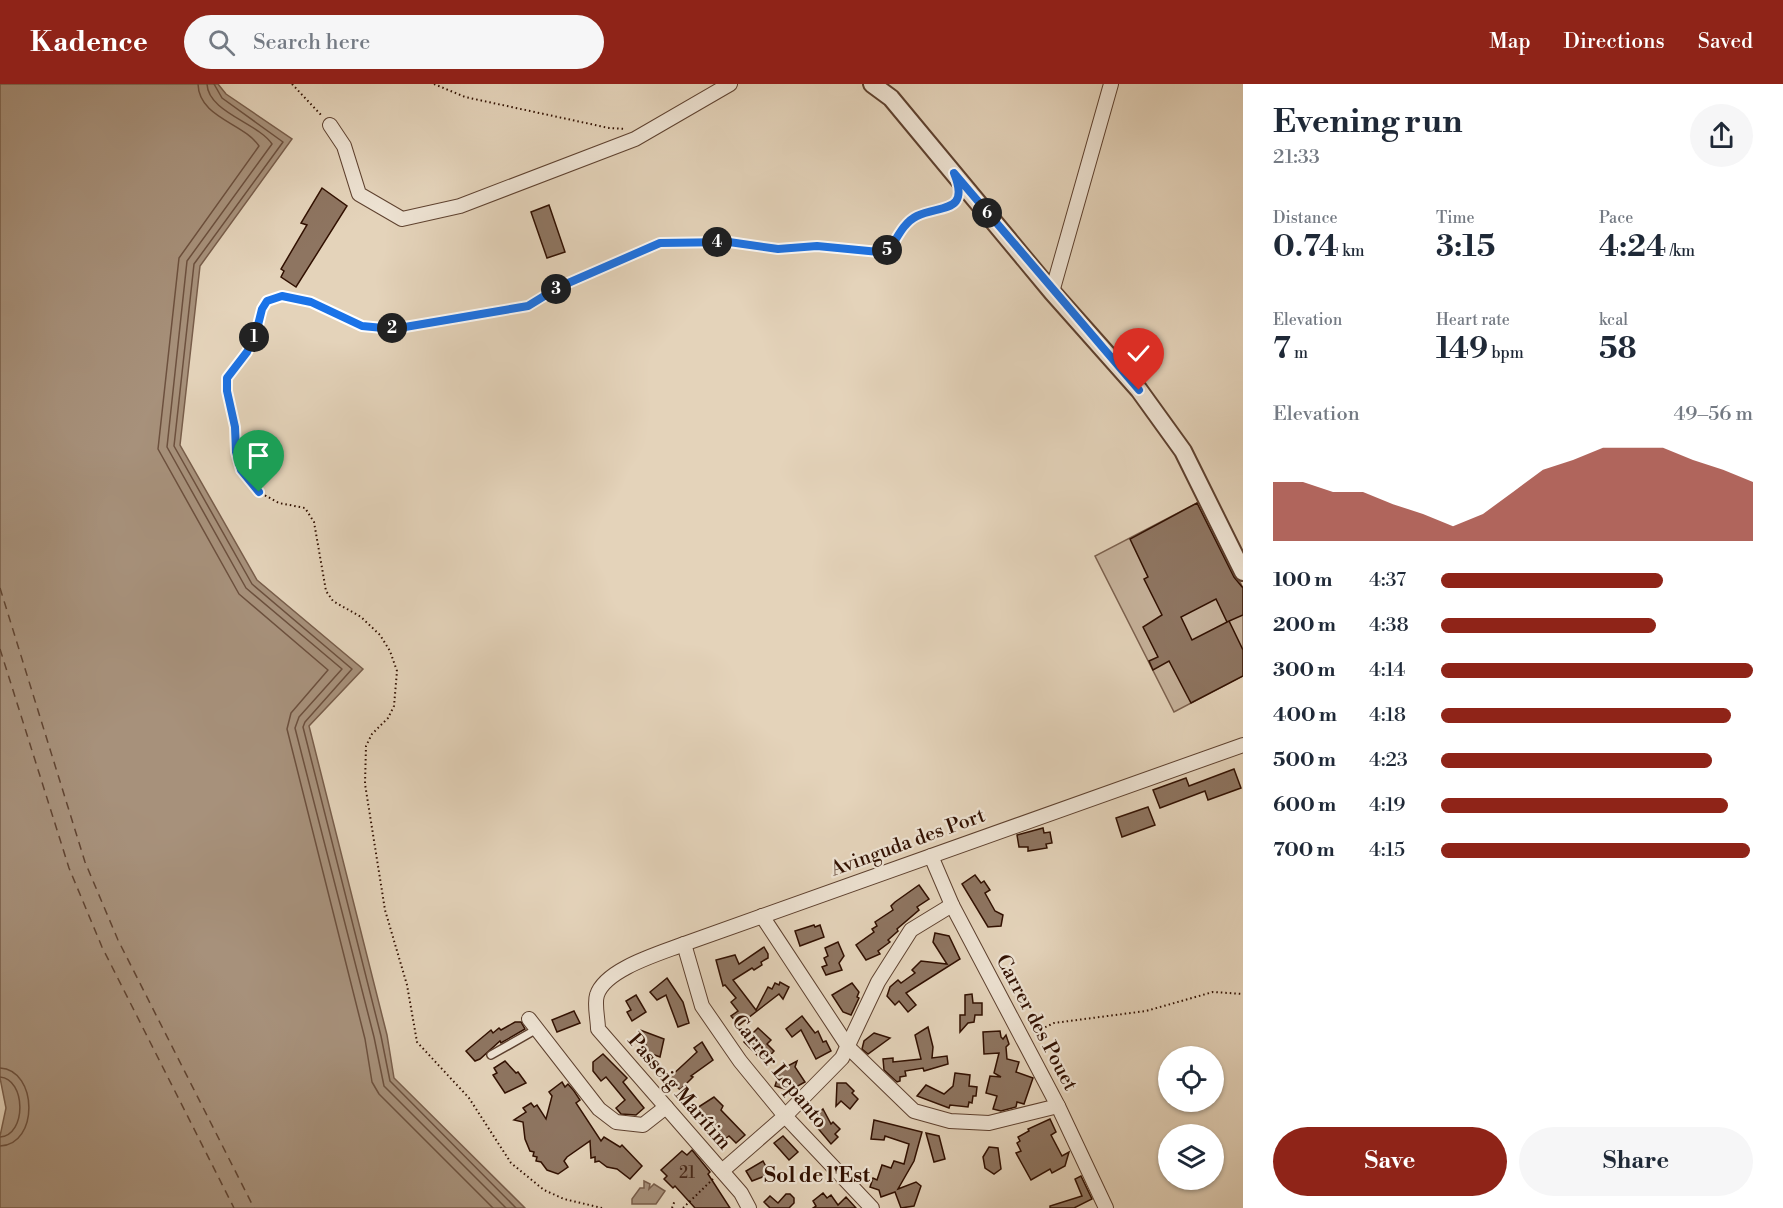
<!DOCTYPE html>
<meta charset="utf-8">
<style>
body{margin:0;font-family:"Libre Bodoni",serif;background:#f6f6f7;color:#1f2937;height:100vh;display:flex;flex-direction:column;font-size:22px;white-space:nowrap}
*{box-sizing:border-box;margin:0}
p{font-size:20px;color:#747a83}
.icon{flex:none;width:33px;height:33px;fill:none;stroke:currentColor;stroke-width:2;stroke-linecap:round;stroke-linejoin:round}
.map{position:relative;flex:1;overflow:hidden}
.panel{display:flex;flex-direction:column;background:#fff;width:540px}
.panel>*{flex:none}
.fabs{position:absolute;left:1158px;top:962px;display:grid;gap:12px}
.fabs a{display:grid;place-items:center;width:66px;height:66px;border-radius:50%;background:#fff;box-shadow:0 2px 4px #0004;font-size:30px}
.pin{position:absolute;display:grid;place-items:center;width:51px;height:51px;color:#fff;margin:-62px -26px;border-radius:50% 50% 50% 0;rotate:-45deg;box-shadow:0 0 6px #0007}
.pin .icon{rotate:45deg}
.km{position:absolute;width:30px;height:30px;margin:-15px;border-radius:50%;background:#222;color:#fff;font-size:16px;line-height:30px;text-align:center}
.round{display:grid;place-items:center;flex:none;width:63px;height:63px;border-radius:32px;background:#f6f6f7}
.summary{display:flex;align-items:center;justify-content:space-between;height:102px;padding:0 30px}
h1{font-size:33px;font-weight:700;line-height:45px}
.metrics{display:grid;grid-template-columns:repeat(3,1fr);gap:9px;height:102px;padding:6px 30px}
.metrics div{display:grid;align-content:center}
.metrics b{font-size:30px;font-weight:700}
.metrics small{font-size:16px;font-weight:400}
.metrics p{font-size:16px}
.chart{height:168px;padding:12px 30px}
.chart p{display:flex;justify-content:space-between}
.chart svg{width:100%;height:108px;margin-top:6px;fill:#8f2418;opacity:.7}
.action{display:flex;gap:12px;margin-top:auto;padding:12px 30px}
.action a{flex:1;height:69px;border-radius:36px;background:#8f2418;color:#fff;font-size:24px;font-weight:700;line-height:69px;text-align:center}
.action a+a{background:#f6f6f7;color:#1f2937}
ul{padding:0 30px;list-style:none;font-size:20px}
li{display:grid;grid-template-columns:96px 72px 1fr;align-items:center;height:45px}
li i{height:15px;border-radius:8px;background:#8f2418}
header{display:flex;align-items:center;gap:36px;box-sizing:border-box;height:84px;padding:0 30px;background:#8f2418;color:#fff}
header strong{font-size:28px}
nav{display:flex;gap:33px;margin-inline-start:auto;font-size:21px}
.search{width:420px;height:54px;background:#f6f6f7;display:flex;align-items:center;gap:15px;box-sizing:border-box;padding:0 21px;border-radius:33px;color:#747a83;font-size:22px}
main{display:flex;flex:1;min-height:0}
.map>svg:first-child{display:block}
</style>
<header>
<strong>Kadence</strong>
<div class="search"><svg class="icon" aria-label="search" viewBox="0 0 24 24"><circle cx="10" cy="10" r="6"/><path d="M15 15l6 6"/></svg>Search here</div>
<nav><a>Map</a><a>Directions</a><a>Saved</a></nav>
</header>
<main>
<div class="map">
<svg width="1243" height="1124" viewBox="0 0 1243 1124">
<rect width="100%" height="100%" fill="#e4d3ba"/>
<filter id="stains"><feTurbulence type="fractalNoise" baseFrequency=".00333" numOctaves="4"/><feColorMatrix values="0 0 0 0 .2 0 0 0 0 .09 0 0 0 0 .02 0 0 0 .5 -.17"/></filter>
<radialGradient id="worn" r=".72"><stop offset=".6" stop-color="#630" stop-opacity="0"/><stop offset="1" stop-color="#630" stop-opacity=".3"/></radialGradient>
<!-- green -->
<polygon fill="#c6b29b" stroke="#7c614e" stroke-width="1.5" points="1199,418 1243,504 1243,592 1174,628 1095,472"/>
<!-- water -->
<g fill="#a7917b" stroke="#785d4a" stroke-width="1.5">
<polygon points="0,0 218,0 226,10 292,55 200,182 180,361 257,496 363,585 309,642 387,951 394,994 525,1124 0,1124 0,1052 6,1024 0,994"/>
<polygon points="644,1097 650,1100 649,1105 654,1100 665,1107 656,1120 632,1120 632,1115 640,1104 644,1104"/>
</g>
<g fill="none" stroke-linecap="round" stroke-linejoin="round">
<!-- shore -->
<g stroke="#6c503e" stroke-width="1.5">
<path d="M 198,0 C 199,34 244,39 259,62 L 179,174 L 158,365 L 239,510 L 328,586 L 291,629 L 287,645 L 365,955 L 372,998 L 379,1010 L 493,1124"/>
<path d="M 207,0 C 208,28 258,39 272,60 L 187,177 L 167,363 L 246,504 L 342,585 L 299,633 L 295,644 L 374,953 L 384,1002 L 506,1124"/>
<polyline points="214,0 222,14 283,58 194,180 174,362 252,500 352,585 305,638 303,643 381,952 390,997 516,1124"/>
<path d="M 0,984 C 38,986 39,1061 0,1062"/>
<path d="M 0,993 C 26,995 27,1051 0,1053"/>
</g>
<!-- ferry -->
<g stroke="#604432" stroke-width="1.5" stroke-dasharray="8 6" stroke-linecap="butt">
<polyline points="0,504 85,778 118,856 254,1124"/>
<polyline points="0,565 69,784 102,863 234,1124"/>
</g>
</g>
<!-- building -->
<g fill="#8e7561" stroke="#311001" stroke-width="1.5">
<polygon points="322,104 347,122 296,203 281,193 284,187 281,185 307,141 301,139"/>
<polygon points="549,121 565,168 547,174 531,128"/>
<polygon points="1197,419 1234,493 1243,504 1243,531 1227,538 1216,515 1181,533 1192,556 1229,537 1243,566 1243,592 1191,619 1169,577 1153,586 1149,577 1158,573 1143,543 1162,531 1144,495 1148,493 1130,455"/>
<polygon points="1234,685 1241,704 1208,716 1205,707 1160,724 1153,706 1186,694 1189,702"/>
<polygon points="1148,723 1155,741 1122,753 1116,734"/>
<polygon points="1043,744 1044,749 1050,748 1052,759 1046,760 1047,764 1028,767 1028,763 1019,763 1017,751"/>
<polygon points="975,791 981,799 984,797 990,806 985,809 995,827 1003,831 1001,842 988,843 962,800"/>
<polygon points="919,801 929,815 917,823 919,826 897,845 898,847 888,856 890,858 878,867 880,870 866,876 856,861 874,848 872,845 877,842 875,838 893,826 891,822 895,818"/>
<polygon points="814,841 815,843 820,841 824,853 800,862 795,847"/>
<polygon points="935,849 949,852 960,875 906,909 916,921 908,928 899,917 895,921 887,912 890,903 898,896 901,899 915,889 912,886 921,877 947,880 933,858"/>
<polygon points="838,858 844,872 839,879 842,886 826,891 822,883 827,881 824,874 828,872 825,864"/>
<polygon points="764,863 768,870 768,874 761,878 762,881 754,886 752,884 733,896 756,926 768,903 772,905 775,899 779,901 780,898 789,903 783,915 779,910 739,941 731,932 738,927 731,918 736,914 725,901 723,902 716,876 735,871 739,880"/>
<polygon points="667,894 683,918 689,939 678,943 666,911 657,916 650,908"/>
<polygon points="852,899 859,908 857,913 859,914 851,931 843,928 832,911"/>
<polygon points="972,910 973,919 982,919 982,931 975,931 974,938 968,939 960,948 960,931 965,931 965,911"/>
<polygon points="636,911 646,928 632,937 627,928 631,926 626,917"/>
<polygon points="574,927 580,939 557,948 552,936"/>
<polygon points="802,932 815,949 818,947 823,958 826,957 831,967 816,975 801,946 792,953 786,945"/>
<polygon points="515,938 521,938 525,945 501,959 500,957 480,975 475,977 466,967 491,946 493,949 499,944 501,946"/>
<polygon points="928,943 933,963 932,974 947,972 948,980 924,987 923,984 905,987 906,992 900,993 900,997 897,998 884,986 883,975 893,974 893,978 921,975 915,951"/>
<polygon points="758,944 771,956 767,960 774,967 764,978 744,958"/>
<polygon points="640,946 664,955 660,973 644,967 646,961 637,955"/>
<polygon points="1000,947 1001,953 1003,955 1006,951 1009,960 1006,963 1007,975 1019,978 1016,988 1033,994 1024,1020 1017,1018 1016,1023 1001,1027 993,1025 997,1012 986,1009 990,992 1001,993 994,989 999,969 984,970 983,948"/>
<polygon points="874,949 890,954 868,970 862,965 864,957"/>
<polygon points="702,958 713,976 691,992 693,993 680,1006 669,994 697,968 694,964"/>
<polygon points="603,970 627,994 623,998 644,1024 636,1031 621,1030 616,1024 625,1016 606,993 601,997 593,987 593,978"/>
<polygon points="505,977 516,989 518,988 526,999 505,1009 493,991 497,989 494,984"/>
<polygon points="797,977 795,983 805,998 796,1003 791,995 788,1006 775,1002 780,986"/>
<polygon points="955,989 970,991 969,1002 977,1003 976,1012 973,1012 972,1019 969,1018 968,1023 950,1021 949,1024 917,1012 926,1001 944,1010 953,1002"/>
<polygon points="562,998 565,1003 568,1000 574,1007 580,1016 576,1019 601,1057 604,1053 620,1063 622,1061 642,1082 630,1095 617,1085 607,1083 599,1077 595,1078 595,1073 591,1074 590,1057 567,1073 564,1077 568,1083 558,1090 547,1086 541,1078 536,1077 537,1073 533,1072 534,1068 530,1067 525,1055 523,1038 514,1036 526,1028 523,1024 531,1019 534,1023 537,1021 546,1035 552,1012 549,1008"/>
<polygon points="837,999 846,999 854,1007 852,1009 858,1015 850,1025 841,1017 836,1022"/>
<polygon points="714,1013 723,1022 721,1026 745,1051 736,1059 729,1052 725,1055 697,1024"/>
<polygon points="823,1025 831,1040 833,1038 840,1045 835,1050 838,1053 831,1060 811,1036"/>
<polygon points="1050,1035 1056,1048 1051,1051 1062,1072 1069,1068 1065,1082 1052,1089 1050,1085 1031,1096 1016,1069 1021,1067 1017,1059 1020,1057 1018,1053 1029,1047 1028,1045"/>
<polygon points="874,1036 922,1048 914,1077 898,1105 916,1098 921,1102 914,1122 901,1124 895,1108 881,1113 879,1106 870,1103 873,1094 877,1096 882,1081 891,1084 894,1077 904,1080 909,1060 885,1052 884,1056 871,1055"/>
<polygon points="926,1049 939,1052 945,1075 934,1078"/>
<polygon points="783,1052 798,1068 789,1076 774,1059"/>
<polygon points="989,1063 998,1064 1001,1085 994,1090 985,1084 983,1073"/>
<polygon points="692,1066 710,1088 708,1090 730,1124 695,1124 675,1102 673,1104 664,1095 667,1092 661,1086 682,1067 687,1071"/>
<polygon points="763,1077 770,1090 752,1097 746,1087"/>
<polygon points="1081,1092 1092,1115 1074,1124 1050,1124 1050,1122 1082,1112 1075,1095"/>
<polygon points="823,1109 827,1114 831,1111 838,1121 846,1113 856,1124 813,1124 816,1122 813,1117"/>
<polygon points="786,1110 790,1110 794,1114 794,1119 789,1124 770,1124 764,1118 770,1112 778,1119"/>
</g>
<g fill="none" stroke-linecap="round" stroke-linejoin="round">
<!-- service casing -->
<g stroke="#5e412f" stroke-width="10">
<polyline id="service" points="491,971 537,945"/>
</g>
<!-- minor casing -->
<g stroke="#5e412f" stroke-width="16">
<g id="minor">
<polyline points="330,41 344,62 359,110 402,135 460,122 635,55 730,0"/>
<polyline points="1052,208 1111,0"/>
<polyline points="931,772 952,821 1058,1022 1106,1124"/>
<polyline points="762,832 849,964 914,1027 950,1037 989,1039 1058,1022"/>
<polyline points="684,860 702,922 740,977 785,1032 872,1124"/>
<polyline points="529,935 599,1025 616,1038 643,1041 666,1023"/>
<polyline points="722,1087 785,1032 842,974 878,898 911,846 952,821"/>
<path d="M 749,1124 L 741,1109 L 598,945 C 598,935 594,920 597,911 C 605,885 661,869 684,860 L 1243,661"/>
</g>
</g>
<!-- tertiary casing -->
<g stroke="#5e412f" stroke-width="20">
<polyline id="tertiary" points="872,0 891,14 1052,208 1139,306 1183,367 1243,488"/>
</g>
<!-- path -->
<g stroke="#311001" stroke-width="2" stroke-dasharray="1.5 3" stroke-linecap="butt">
<polyline points="292,0 322,32"/>
<polyline points="434,0 465,13 609,44 626,45"/>
<polyline points="1033,949 1054,939 1146,927 1213,908 1243,910"/>
<path d="M 602,1124 L 564,1115 L 544,1106 L 511,1079 L 469,1014 L 417,958 L 407,901 L 385,826 L 365,700 L 366,662 L 372,650 L 388,634 L 394,622 L 397,587 L 390,567 L 380,551 L 361,533 L 333,517 L 326,507 L 314,438 L 305,424 L 279,419 L 259,408 L 241,386 L 236,368 L 235,343 L 227,307 L 227,294 L 247,268 L 256,249 L 262,225 L 267,217 L 282,212 L 311,217 L 362,242 L 405,243 L 528,222 L 559,203 L 660,159 L 729,158 L 778,165 L 817,162 L 879,168 L 890,165 C 897,154 905,137 918,132 C 932,126 947,128 957,115"/>
<polyline points="672,1124 675,1116"/>
<polyline points="683,1124 713,1095"/>
</g>
<!-- service -->
<use href="#service" stroke="#ede2d2" stroke-width="7"/>
<!-- minor -->
<use href="#minor" stroke="#ede2d2" stroke-width="14"/>
<!-- tertiary -->
<use href="#tertiary" stroke="#ede2d2" stroke-width="16"/>
</g>
<g fill="none" stroke-linecap="round" stroke-linejoin="round">
<!-- route casing -->
<g stroke="#fff" stroke-width="12">
<path id="route" d="M 259,408 L 241,386 L 236,368 L 235,343 L 227,307 L 227,294 L 247,268 L 256,249 L 262,225 L 267,217 L 282,212 L 311,218 L 362,242 L 383,244 L 405,243 L 528,222 L 559,203 L 660,159 L 729,158 L 778,165 L 817,162 L 879,168 L 890,165 C 897,154 904,138 917,132 C 942,121 970,129 954,89 L 1139,306"/>
</g>
<!-- route -->
<use href="#route" stroke="#1a73e8" stroke-width="8"/>
</g>
<g text-anchor="middle" dominant-baseline="central" stroke-width="4.5" stroke-linejoin="round" paint-order="stroke">
<!-- number labels -->
<g font-size="16" fill="#482919">
<text x="687" y="1089">21</text>
</g>
<!-- street labels -->
<g font-size="20" fill="#311001" stroke="#ede2d2">
<text transform="translate(908 759) rotate(-20)">Avinguda des Port</text>
<text transform="translate(1036 939) rotate(62)">Carrer des Pouet</text>
<text transform="translate(779 988) rotate(51)">Carrer Lepanto</text>
<text transform="translate(679 1008) rotate(49)">Passeig Marítim</text>
</g>
<!-- neighbourhood labels -->
<g font-size="21" font-weight="bold" fill="#311001" stroke="#ede2d2">
<text x="817" y="1092">Sol de l'Est</text>
</g>
</g>
<rect width="100%" height="100%" filter="url(#stains)"/>
<rect width="100%" height="100%" fill="url(#worn)"/>
</svg>
<div class="fabs">
<a><svg class="icon" aria-label="locate" viewBox="0 0 24 24"><circle cx="12" cy="12" r="6"/><path d="M12 2v4M12 18v4M2 12h4M18 12h4"/></svg></a>
<a><svg class="icon" aria-label="layers" viewBox="0 0 24 24"><path d="M12 4l9 5-9 5-9-5zM3 14l9 5 9-5"/></svg></a>
</div>
<div class="pin" style="left:259px;top:408px;background:#1e9e55"><svg class="icon" aria-label="arrive" viewBox="0 0 24 24"><path d="M6 21V4h12l-3 4 3 4H6"/></svg></div>
<div class="pin" style="left:1139px;top:306px;background:#d93025"><svg class="icon" aria-label="check" viewBox="0 0 24 24"><path d="M5 12l5 5 9-10"/></svg></div>
<b class="km" style="left:254px;top:253px">1</b>
<b class="km" style="left:392px;top:244px">2</b>
<b class="km" style="left:556px;top:205px">3</b>
<b class="km" style="left:717px;top:158px">4</b>
<b class="km" style="left:887px;top:166px">5</b>
<b class="km" style="left:987px;top:129px">6</b>
</div>
<section class="panel">
<div class="summary"><div><h1>Evening run</h1><p>21:33</p></div><a class="round"><svg class="icon" aria-label="share" viewBox="0 0 24 24"><path d="M12 15V3M7 8l5-5 5 5M5 13v7h14v-7"/></svg></a></div>
<div class="metrics">
<div><p>Distance</p><b>0.74<small> km</small></b></div>
<div><p>Time</p><b>3:15</b></div>
<div><p>Pace</p><b>4:24<small> /km</small></b></div>
</div>
<div class="metrics">
<div><p>Elevation</p><b>7<small> m</small></b></div>
<div><p>Heart rate</p><b>149<small> bpm</small></b></div>
<div><p>kcal</p><b>58</b></div>
</div>
<div class="chart"><p><span>Elevation</span>49–56 m</p>
<svg viewBox="0 0 160 44" preserveAspectRatio="none"><path d="M0 44V20L10 20L20 24L30 24L40 29L50 33L60 38L70 33L80 24L90 15L100 11L110 6L120 6L130 6L140 11L150 15L160 20V44z"/></svg>
</div>
<ul>
<li><b>100 m</b>4:37<i style="width:71%"></i></li>
<li><b>200 m</b>4:38<i style="width:69%"></i></li>
<li><b>300 m</b>4:14<i style="width:100%"></i></li>
<li><b>400 m</b>4:18<i style="width:93%"></i></li>
<li><b>500 m</b>4:23<i style="width:87%"></i></li>
<li><b>600 m</b>4:19<i style="width:92%"></i></li>
<li><b>700 m</b>4:15<i style="width:99%"></i></li>
</ul>
<div class="action"><a>Save</a><a>Share</a></div>
</section>
</main>
